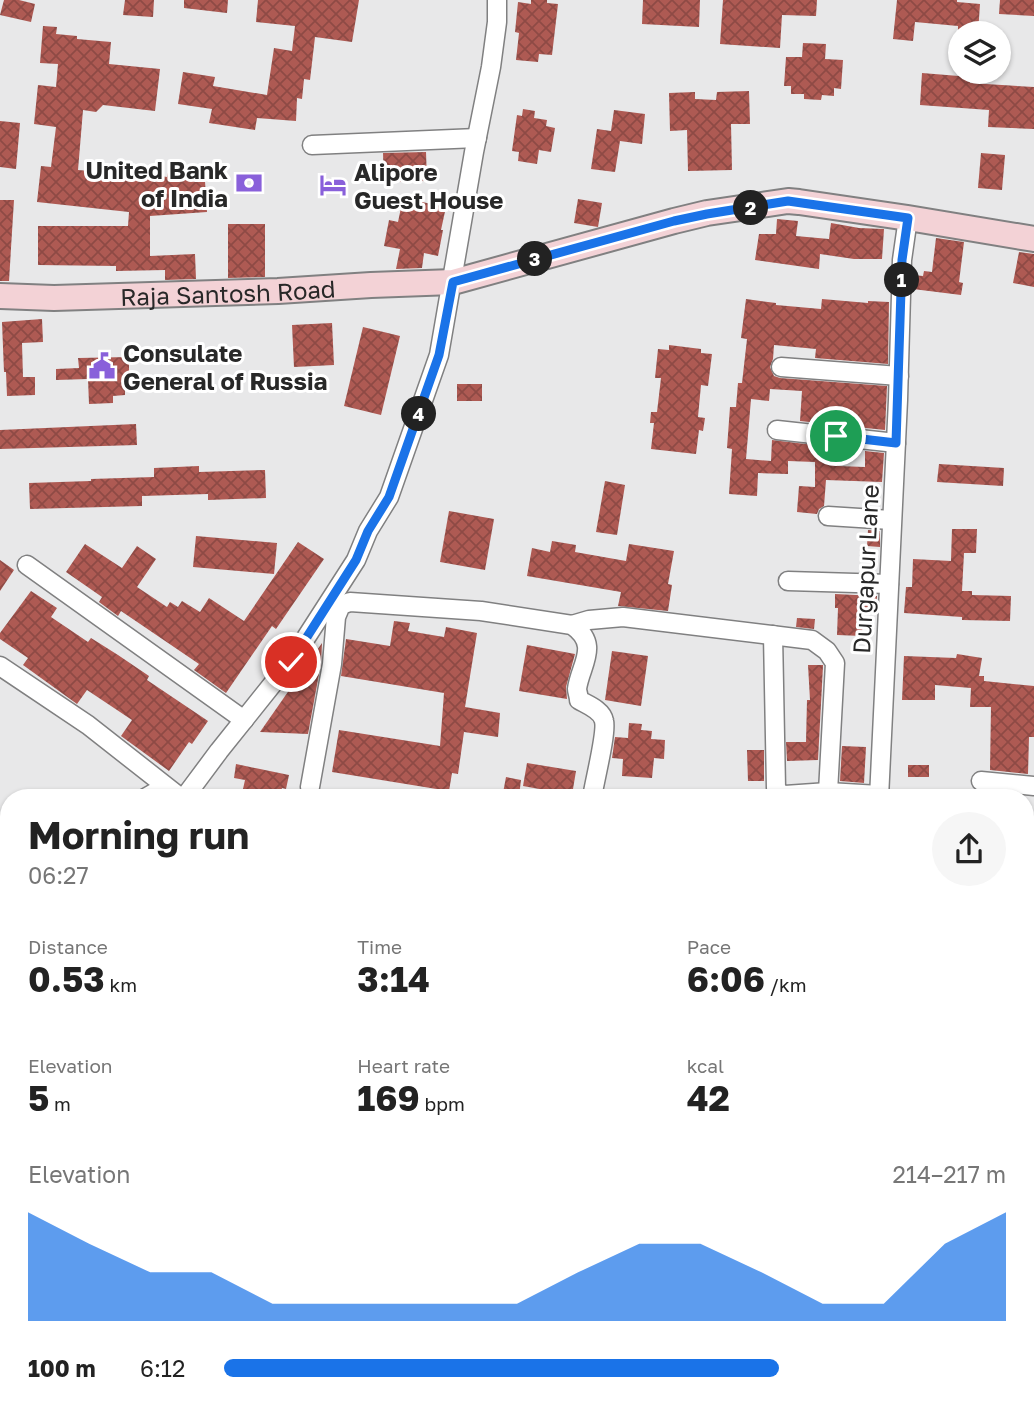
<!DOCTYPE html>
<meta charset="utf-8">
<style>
body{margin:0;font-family:"Golos Text",sans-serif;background:#f6f6f6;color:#222;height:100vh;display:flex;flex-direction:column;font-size:26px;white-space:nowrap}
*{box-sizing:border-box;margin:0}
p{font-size:23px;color:#767676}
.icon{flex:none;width:38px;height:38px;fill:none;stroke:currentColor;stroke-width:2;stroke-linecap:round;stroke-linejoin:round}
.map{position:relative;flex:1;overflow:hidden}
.details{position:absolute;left:0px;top:789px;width:1034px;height:621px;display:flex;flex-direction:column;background:#fff;border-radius:28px 28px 0 0;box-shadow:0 2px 5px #0004}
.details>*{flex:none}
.controls{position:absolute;left:948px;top:21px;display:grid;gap:14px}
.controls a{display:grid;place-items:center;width:63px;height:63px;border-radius:50%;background:#fff;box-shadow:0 2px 5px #0004;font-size:35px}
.pin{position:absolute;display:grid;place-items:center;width:60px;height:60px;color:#fff;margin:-30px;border:4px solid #fff;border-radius:50%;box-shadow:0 2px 7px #0007}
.km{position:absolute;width:35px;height:35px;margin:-18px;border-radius:50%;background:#222;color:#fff;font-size:19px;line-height:35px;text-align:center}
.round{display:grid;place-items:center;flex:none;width:74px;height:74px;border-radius:37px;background:#f6f6f6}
.head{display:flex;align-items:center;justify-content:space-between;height:119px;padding:0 28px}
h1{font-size:38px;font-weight:700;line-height:52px}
.figures{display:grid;grid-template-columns:repeat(3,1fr);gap:10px;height:119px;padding:7px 28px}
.figures div{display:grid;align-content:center}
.figures b{font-size:35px;font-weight:700}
.figures small{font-size:19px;font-weight:400}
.figures p{font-size:19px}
.chart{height:196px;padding:14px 28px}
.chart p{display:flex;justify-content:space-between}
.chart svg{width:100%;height:126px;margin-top:7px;fill:#1a73e8;opacity:.7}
ul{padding:0 28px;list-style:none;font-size:23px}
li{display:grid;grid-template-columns:112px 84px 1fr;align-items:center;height:52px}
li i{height:18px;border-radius:9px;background:#1a73e8}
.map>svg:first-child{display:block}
</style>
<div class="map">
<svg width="1034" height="1410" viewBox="0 0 1034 1410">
<defs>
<pattern id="building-cross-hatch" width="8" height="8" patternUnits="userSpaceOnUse" patternTransform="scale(1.75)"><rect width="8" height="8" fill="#ae5a53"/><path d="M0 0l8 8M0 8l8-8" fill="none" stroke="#8e4a45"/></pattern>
</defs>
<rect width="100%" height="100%" fill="#e8e8e9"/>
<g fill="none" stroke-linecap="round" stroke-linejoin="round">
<!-- stream -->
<g stroke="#199fbb" stroke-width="4.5">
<polyline points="0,842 9,848"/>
<polyline points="797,1402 808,1410"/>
</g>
</g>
<!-- building -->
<g fill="url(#building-cross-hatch)">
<polygon points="4,0 19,0 35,4 31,22 0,15"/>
<polygon points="125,0 154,0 153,17 123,15"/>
<polygon points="184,0 228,0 227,13 184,8"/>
<polygon points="258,0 359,0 352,42 315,37 310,80 304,79 302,99 297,98 296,121 257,118 255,130 209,123 212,109 178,104 183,72 215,77 213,86 267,95 274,48 292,51 295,26 256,22"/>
<polygon points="531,0 547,0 547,3 558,4 552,55 539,54 538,62 516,60 519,33 515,32 518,2 531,4"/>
<polygon points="643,0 700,0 699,27 642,24"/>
<polygon points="723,0 817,0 816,16 782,15 780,48 720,44"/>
<polygon points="897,0 957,0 957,2 980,4 978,33 958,33 958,26 915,22 913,41 893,39"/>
<polygon points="1000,0 1034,0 1034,16 999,14"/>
<polygon points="43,26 57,27 56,34 77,36 77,39 111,42 109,64 160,69 155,111 103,105 96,112 83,110 78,170 114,173 114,170 149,169 149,174 167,177 169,168 204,166 207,212 150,216 150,256 195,254 196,279 165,280 165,270 116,271 116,266 38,265 38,226 128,226 129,212 37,202 41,166 51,167 56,127 34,124 38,85 56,87 58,64 40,63"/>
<polygon points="803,43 826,44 825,59 843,60 841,89 834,88 834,96 822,95 821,100 804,99 804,94 791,94 791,86 784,86 786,57 802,57"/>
<polygon points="922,73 971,77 970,83 1034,87 1034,129 988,127 989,110 920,105"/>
<polygon points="749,91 750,124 731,124 732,170 688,171 687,130 670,131 669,93 695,92 695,99 716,100 717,92"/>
<polygon points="523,109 535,111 534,118 547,120 546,126 555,128 551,152 539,150 537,164 518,161 519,152 512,151 517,115 522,116"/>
<polygon points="614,110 645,114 642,144 620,141 615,172 591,169 597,129 611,131"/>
<polygon points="0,121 20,123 16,169 0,167"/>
<polygon points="426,152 427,181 384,182 383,153"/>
<polygon points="981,153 1005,155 1002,190 978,188"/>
<polygon points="403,198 446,207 441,230 443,230 438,256 424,253 422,268 396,269 400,249 384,246 389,220 398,222"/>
<polygon points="578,199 602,203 598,227 574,223"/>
<polygon points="0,200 14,200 9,281 0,281"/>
<polygon points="777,219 798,221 796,236 829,239 831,223 859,228 884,229 882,259 854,259 820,254 819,269 755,260 759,234 776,234"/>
<polygon points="228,224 265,224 265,277 228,278"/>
<polygon points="936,238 964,242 959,282 963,283 961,295 913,289 913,275 923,276 924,271 932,272"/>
<polygon points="1019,252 1034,254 1034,287 1013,283"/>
<polygon points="746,299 776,303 776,305 821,309 822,299 868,303 868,301 889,302 888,364 815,358 816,349 774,345 773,359 770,367 774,376 780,378 887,386 885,430 800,421 802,391 770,389 769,401 751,399 746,459 771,461 772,440 839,448 838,466 865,467 865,451 884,453 882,482 826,480 824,506 819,509 817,514 797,512 799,486 815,487 815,462 788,461 788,474 758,473 757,496 729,494 732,449 727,448 730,407 736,407 738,383 742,383 747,339 741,338"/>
<polygon points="42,319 43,342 22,343 23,377 35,377 35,395 7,396 6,372 4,372 2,322"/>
<polygon points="332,323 334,365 294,367 292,325"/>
<polygon points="363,327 400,336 381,415 344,406"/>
<polygon points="669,345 701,349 701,353 712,354 708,386 701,385 698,417 705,418 703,431 699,430 696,454 651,449 654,423 650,423 651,412 657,412 661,378 655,378 658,349 669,350"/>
<polygon points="129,357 129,375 135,375 135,390 125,390 125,395 113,396 113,403 89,404 88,379 56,380 56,369 79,368 78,358"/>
<rect x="457" y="384" width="25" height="17"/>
<polygon points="136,424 137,445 0,449 0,430"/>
<polygon points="939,464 1004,468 1003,486 937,482"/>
<polygon points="199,466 199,472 265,470 266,498 208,500 208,494 142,496 142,506 30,509 29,483 91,481 91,479 154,477 154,468"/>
<polygon points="605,481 625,485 617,535 596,532"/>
<polygon points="449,511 494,519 485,570 440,562"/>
<polygon points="952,529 977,529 976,553 964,553 962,591 972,591 972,595 1011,596 1010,621 962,620 962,617 904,613 906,587 912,587 913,559 951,561"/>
<polygon points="868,530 880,531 880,547 867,546"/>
<polygon points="196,536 277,543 274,574 193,567"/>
<polygon points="552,541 576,545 575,552 626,561 629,544 674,551 668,584 672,585 668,611 618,606 621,592 527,576 532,548 550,552"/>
<polygon points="298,542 324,559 276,629 272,626 226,693 194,670 199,664 121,611 118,616 99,602 102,597 66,572 85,544 122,568 137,546 156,559 137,587 167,607 170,602 178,607 182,601 200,612 209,598 244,621"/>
<polygon points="0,560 14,570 0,591"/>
<polygon points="31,591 57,608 51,617 88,642 91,638 118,655 149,676 147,680 208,721 192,744 189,742 169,771 121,736 132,720 87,690 77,704 23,665 28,658 0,639 0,633"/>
<polygon points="835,594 877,596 876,613 863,612 862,636 837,635 838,608 835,608"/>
<polygon points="797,618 815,619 814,629 796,627"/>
<polygon points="394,621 410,623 408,631 444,637 446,627 477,633 465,707 500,713 498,737 464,732 458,774 452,773 449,791 332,772 339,730 440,746 444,693 341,676 346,639 390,646"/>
<polygon points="322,643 321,663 308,734 260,732"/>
<polygon points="527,645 575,654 566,687 567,699 519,691"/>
<polygon points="612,651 648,656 641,706 605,700"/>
<polygon points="957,654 982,658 979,676 984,676 984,681 1034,686 1034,737 1029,737 1028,774 990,770 991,707 970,707 971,688 935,685 935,700 902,700 904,656 956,658"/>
<polygon points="808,665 823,665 823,666 818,760 787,761 786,742 806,742 807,700 810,700"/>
<polygon points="629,723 642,724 641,730 652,731 651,739 665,740 664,759 654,758 652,778 622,776 623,759 612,758 615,737 628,738"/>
<polygon points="842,746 866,747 864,783 840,781"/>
<polygon points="747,750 764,750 764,781 748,781"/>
<polygon points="527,763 576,771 572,795 523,786"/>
<polygon points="236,764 289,775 286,789 282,788 280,798 241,798 245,780 234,778"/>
<rect x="908" y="765" width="21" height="12"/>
<polygon points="506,777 521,780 519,796 503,793"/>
</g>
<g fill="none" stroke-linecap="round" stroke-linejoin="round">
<!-- minor casing -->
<g stroke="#808081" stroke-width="21">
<g id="minor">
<polyline points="312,145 477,138"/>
<polyline points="781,367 899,376"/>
<polyline points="777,430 896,443"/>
<polyline points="828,516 891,520"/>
<polyline points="27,565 244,720"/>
<polyline points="788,581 889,584"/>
<polyline points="572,625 589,620 623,617 812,640 827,651 835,663 828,792"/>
<polyline points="773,635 776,788 779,793 785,795 828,792 879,795"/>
<polyline points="0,666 88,725 181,798"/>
<polyline points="981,781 1034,786"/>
<path d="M 310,787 L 332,664 L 336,617 L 341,605 L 350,602 L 481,611 L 572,625 C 601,645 580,665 577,689 C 577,691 579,697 579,700 C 588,705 602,710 604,721 C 607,733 594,783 592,798"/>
<polyline points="145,798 159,790 173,796"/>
<polyline points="184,798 219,751 291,661 356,560 368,531 389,497 439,355 474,152 491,67 497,22 497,0"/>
<polyline points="879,798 898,400 902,260 908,218"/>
<polyline points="0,985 9,970"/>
<polyline points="1026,1021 1028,998"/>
<polyline points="1026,1051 1034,1051"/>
<polyline points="0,1077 9,1083"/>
<polyline points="0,1277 9,1284"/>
<polyline points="1026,1284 1034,1273"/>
<polyline points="1026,1392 1034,1399"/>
<polyline points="173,1402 185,1410"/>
<polyline points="468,1402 479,1410"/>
<polyline points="414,1410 419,1402"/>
</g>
</g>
<!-- secondary casing -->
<g stroke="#808081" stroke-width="28">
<g id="secondary">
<path id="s1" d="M 0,296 L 54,298 L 278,291 L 371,285 L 453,282 L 674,221 L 707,213 L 788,201 L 799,202 L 908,218 L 1034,239"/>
</g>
</g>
<!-- minor -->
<use href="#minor" stroke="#fff" stroke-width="18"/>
<!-- secondary -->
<use href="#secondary" stroke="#f3d2d6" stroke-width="24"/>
<!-- rail casing -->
<g stroke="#4d4d4d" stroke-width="7">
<g id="rail">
<polyline points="0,885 9,891"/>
<polyline points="0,913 9,919"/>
<polyline points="0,931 9,937"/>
<polyline points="675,1402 686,1410"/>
<polyline points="700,1402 712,1410"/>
<polyline points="721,1402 732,1410"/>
<polyline points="743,1402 755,1410"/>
</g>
</g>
<!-- rail -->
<use href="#rail" stroke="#fff" stroke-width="4.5" stroke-dasharray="13" stroke-linecap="butt"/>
</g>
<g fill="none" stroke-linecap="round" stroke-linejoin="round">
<!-- route casing -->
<g stroke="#fff" stroke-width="14">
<polyline id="route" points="291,662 356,560 368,531 389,497 439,355 453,282 674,221 707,214 788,201 908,218 902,260 896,443 836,436"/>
</g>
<!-- route -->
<use href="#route" stroke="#1a73e8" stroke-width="9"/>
</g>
<!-- icons -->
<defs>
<g id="bank-bare" transform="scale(2.1)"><path d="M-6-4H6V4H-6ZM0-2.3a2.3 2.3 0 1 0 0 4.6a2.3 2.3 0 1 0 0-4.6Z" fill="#8960da" stroke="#fff" stroke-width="2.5" paint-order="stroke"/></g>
<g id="hotel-bare" transform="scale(2.1)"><path d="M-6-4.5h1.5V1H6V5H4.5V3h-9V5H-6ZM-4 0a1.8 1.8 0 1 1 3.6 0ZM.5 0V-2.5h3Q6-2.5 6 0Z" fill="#8960da" stroke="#fff" stroke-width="2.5" paint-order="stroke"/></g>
<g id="civic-bare" transform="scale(2.1)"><path d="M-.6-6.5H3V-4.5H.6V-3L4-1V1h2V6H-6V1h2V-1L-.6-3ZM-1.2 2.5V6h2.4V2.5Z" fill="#8960da" stroke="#fff" stroke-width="2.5" paint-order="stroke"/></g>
</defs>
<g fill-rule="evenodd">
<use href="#bank-bare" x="249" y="183"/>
<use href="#hotel-bare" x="333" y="185"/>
<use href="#civic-bare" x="102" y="366"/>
</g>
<g text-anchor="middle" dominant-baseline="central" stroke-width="6" stroke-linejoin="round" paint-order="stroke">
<!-- poi labels -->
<g font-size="24" font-weight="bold" fill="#282828" stroke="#fff" text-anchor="start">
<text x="228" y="169" text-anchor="end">United Bank<tspan x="228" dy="28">of India</tspan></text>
<text x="354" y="171">Alipore<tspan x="354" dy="28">Guest House</tspan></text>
<text x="123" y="352">Consulate<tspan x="123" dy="28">General of Russia</tspan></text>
</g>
<!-- street labels -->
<g font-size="24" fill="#282828" stroke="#fff">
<text stroke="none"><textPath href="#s1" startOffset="228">Raja Santosh Road</textPath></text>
<text transform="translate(865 569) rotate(-87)">Durgapur Lane</text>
</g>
</g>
</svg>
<div class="controls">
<a><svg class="icon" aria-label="layers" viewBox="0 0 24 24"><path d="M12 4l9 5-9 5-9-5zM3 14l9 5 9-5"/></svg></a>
</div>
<div class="pin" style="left:836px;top:436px;background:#1e9e55"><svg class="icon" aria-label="arrive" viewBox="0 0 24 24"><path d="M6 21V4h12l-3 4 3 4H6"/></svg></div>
<div class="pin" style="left:291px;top:662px;background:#d93025"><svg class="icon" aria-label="check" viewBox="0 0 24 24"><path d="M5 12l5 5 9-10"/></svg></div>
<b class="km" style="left:902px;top:280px">1</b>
<b class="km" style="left:751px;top:208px">2</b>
<b class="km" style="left:535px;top:259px">3</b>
<b class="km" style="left:419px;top:414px">4</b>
<section class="details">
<div class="head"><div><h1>Morning run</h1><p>06:27</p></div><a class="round"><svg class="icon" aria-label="share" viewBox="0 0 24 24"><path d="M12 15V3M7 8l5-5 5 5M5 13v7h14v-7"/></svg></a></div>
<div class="figures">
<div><p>Distance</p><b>0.53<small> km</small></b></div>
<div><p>Time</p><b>3:14</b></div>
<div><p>Pace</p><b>6:06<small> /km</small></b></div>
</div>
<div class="figures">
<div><p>Elevation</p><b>5<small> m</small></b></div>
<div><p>Heart rate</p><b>169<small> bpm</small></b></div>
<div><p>kcal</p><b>42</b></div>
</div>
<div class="chart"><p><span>Elevation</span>214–217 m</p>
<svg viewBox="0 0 160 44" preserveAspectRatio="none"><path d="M0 44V6L10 17L20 27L30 27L40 38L50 38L60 38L70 38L80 38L90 27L100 17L110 17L120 27L130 38L140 38L150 17L160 6V44z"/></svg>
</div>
<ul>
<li><b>100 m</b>6:12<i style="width:71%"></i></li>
</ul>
</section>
</div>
